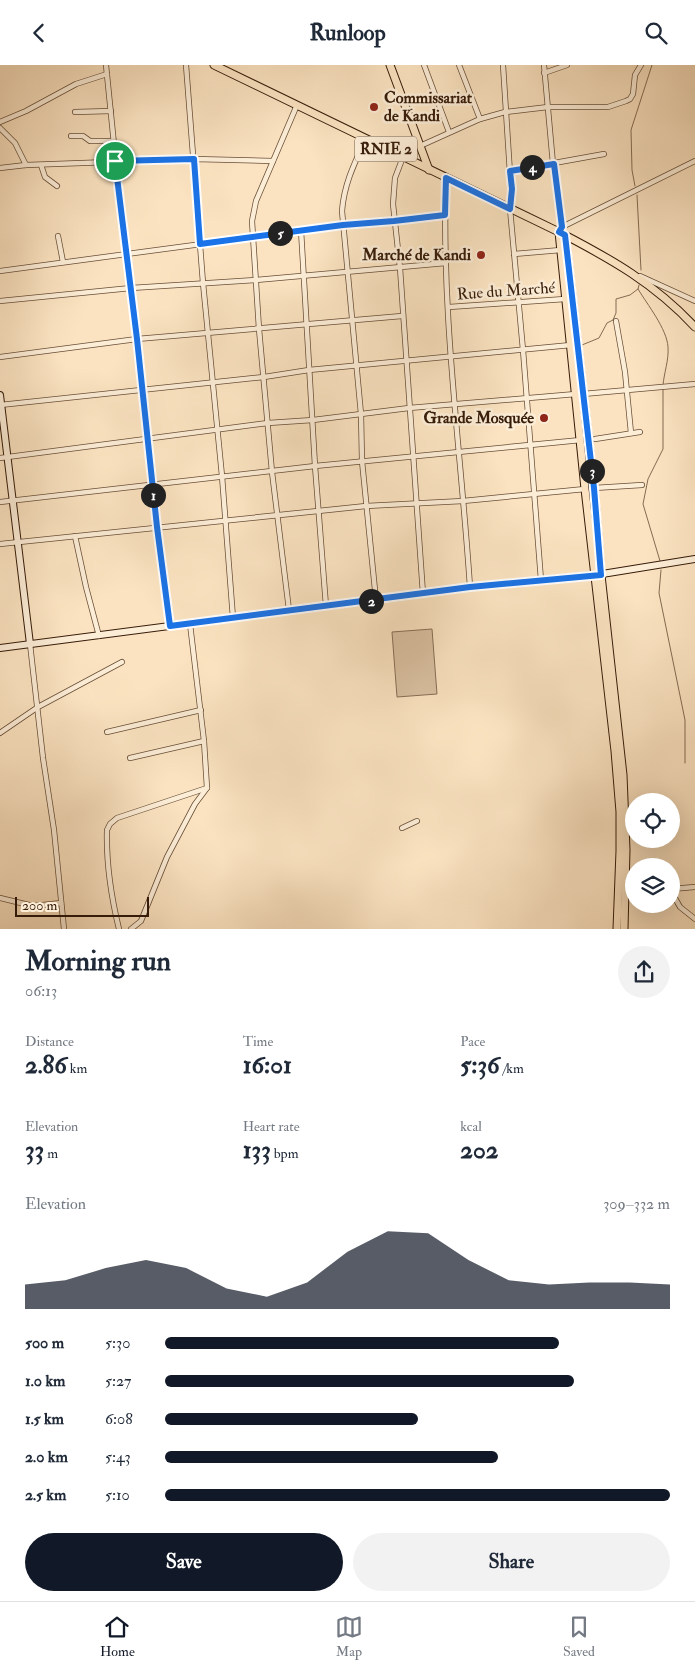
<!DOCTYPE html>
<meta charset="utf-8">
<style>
body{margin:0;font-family:"IM FELL Double Pica",serif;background:#f2f2f3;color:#1f2937;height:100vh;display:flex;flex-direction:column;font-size:19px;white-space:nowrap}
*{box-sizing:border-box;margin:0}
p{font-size:16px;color:#747a83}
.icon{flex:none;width:28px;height:28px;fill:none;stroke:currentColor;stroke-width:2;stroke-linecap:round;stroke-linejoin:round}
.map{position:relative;height:864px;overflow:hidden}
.side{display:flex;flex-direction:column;background:#fff;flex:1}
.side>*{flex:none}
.buttons{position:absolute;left:625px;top:728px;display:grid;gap:10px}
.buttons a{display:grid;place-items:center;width:55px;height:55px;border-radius:50%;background:#fff;box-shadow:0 5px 20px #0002;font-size:25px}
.scale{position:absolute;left:15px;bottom:12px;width:134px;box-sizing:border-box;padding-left:5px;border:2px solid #371c09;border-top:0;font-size:14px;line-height:18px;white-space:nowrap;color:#371c09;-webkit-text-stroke:4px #fcedd7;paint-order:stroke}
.pin{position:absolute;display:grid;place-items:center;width:42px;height:42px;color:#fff;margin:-21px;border:2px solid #fff;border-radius:50%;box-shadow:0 1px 5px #0007}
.km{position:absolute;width:25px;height:25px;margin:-12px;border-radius:50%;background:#222;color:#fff;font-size:14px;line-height:25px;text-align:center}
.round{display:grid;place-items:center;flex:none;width:52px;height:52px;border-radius:26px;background:#f2f2f3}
.summary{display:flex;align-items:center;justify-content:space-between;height:85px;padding:0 25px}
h1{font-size:28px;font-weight:800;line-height:38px}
.metrics{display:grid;grid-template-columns:repeat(3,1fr);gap:8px;height:85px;padding:5px 25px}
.metrics div{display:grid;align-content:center}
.metrics b{font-size:25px;font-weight:800}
.metrics small{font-size:14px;font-weight:400}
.metrics p{font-size:14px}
.chart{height:140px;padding:10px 25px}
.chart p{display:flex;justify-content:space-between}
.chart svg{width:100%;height:90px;margin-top:5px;fill:#111827;opacity:.7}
.action{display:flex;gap:10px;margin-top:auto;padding:10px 25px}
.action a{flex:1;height:58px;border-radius:30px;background:#111827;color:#fff;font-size:20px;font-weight:800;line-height:58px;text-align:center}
.action a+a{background:#f2f2f3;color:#1f2937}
ul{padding:0 25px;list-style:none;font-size:16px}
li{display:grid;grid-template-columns:80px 60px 1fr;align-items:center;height:38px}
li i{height:12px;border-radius:6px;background:#111827}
header{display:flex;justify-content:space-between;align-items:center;height:65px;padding:0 25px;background:#fff;font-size:22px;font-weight:800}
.tab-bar{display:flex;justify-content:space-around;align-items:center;height:70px;border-top:1px solid #e0e1e3;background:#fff;font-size:14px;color:#747a83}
.tab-bar a{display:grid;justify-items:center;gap:2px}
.tab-bar .selected{color:#111827}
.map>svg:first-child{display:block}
</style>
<header><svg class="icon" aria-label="back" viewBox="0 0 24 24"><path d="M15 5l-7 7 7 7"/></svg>Runloop<svg class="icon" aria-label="search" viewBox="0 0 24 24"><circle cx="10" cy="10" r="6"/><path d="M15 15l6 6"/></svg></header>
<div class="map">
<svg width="695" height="864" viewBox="0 0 695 864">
<rect width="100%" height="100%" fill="#fbe3c1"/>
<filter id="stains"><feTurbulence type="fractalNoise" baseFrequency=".004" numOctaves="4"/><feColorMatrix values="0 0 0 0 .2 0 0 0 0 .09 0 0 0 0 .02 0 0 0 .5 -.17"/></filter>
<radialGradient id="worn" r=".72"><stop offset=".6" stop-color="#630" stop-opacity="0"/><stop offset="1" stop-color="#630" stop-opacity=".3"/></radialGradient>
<!-- green -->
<polygon fill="#dac1a2" stroke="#886e56" points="432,564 437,629 397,632 392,567"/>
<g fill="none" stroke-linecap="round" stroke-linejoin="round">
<!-- stream -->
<g stroke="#846b52" stroke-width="1">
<polyline points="635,121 632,105 631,65 652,0"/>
<polyline points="637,130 641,205"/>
<path d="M 639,220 L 638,224 C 647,239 667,264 668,282 C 669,295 664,308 663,320"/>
<polyline points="582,280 599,273 607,258 613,255 616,248 616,234 630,230 638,224"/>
<polyline points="660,496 643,439 648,414 663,384 663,324"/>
<polyline points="661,505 659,528 685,655 685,698"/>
</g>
<!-- street casing -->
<g stroke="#684e37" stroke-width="6">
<g id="street">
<polyline points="106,0 125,188 137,274 157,462 170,561"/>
<polyline points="186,0 203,218 222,411 233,553"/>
<polyline points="424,0 449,67"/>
<polyline points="459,0 480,54"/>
<polyline points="503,0 511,124 510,144 523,285 541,515"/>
<polyline points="544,0 553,99 562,162 559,167"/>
<polyline points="544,8 567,0"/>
<polyline points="75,47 111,46"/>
<polyline points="0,57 26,46 76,19 107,9"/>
<polyline points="0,63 15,78 26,100"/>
<polyline points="71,71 83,71 90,76 113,76"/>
<path d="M 366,73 C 355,97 344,119 342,146 L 361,349 L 362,396 L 376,535"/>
<polyline points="420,81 480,54 505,47 548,42 608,42 626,36 630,34 633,29 635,10 641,0"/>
<polyline points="403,92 395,113 393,139 400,203 423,529"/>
<polyline points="41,100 45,112 57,121"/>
<polyline points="0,103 26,100 194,94 273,96"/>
<polyline points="510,106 604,89"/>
<path d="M 446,113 C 441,250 461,386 470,522"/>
<polyline points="562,162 695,96"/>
<polyline points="301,165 315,401 326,541"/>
<polyline points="58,171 63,197"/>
<polyline points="514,189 561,185"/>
<polyline points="0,206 343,160 394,156 445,150"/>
<polyline points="640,211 695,236"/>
<polyline points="0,236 131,223 256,215 446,198"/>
<polyline points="449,242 565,234"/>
<polyline points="616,256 625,307 631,368"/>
<polyline points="0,292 137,274 402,251"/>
<polyline points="583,329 695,319"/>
<polyline points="0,340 264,312 309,305 571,280"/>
<polyline points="595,374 640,367"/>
<polyline points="0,393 268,358 313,355 409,343 576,329"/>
<polyline points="594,423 642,420"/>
<polyline points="0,437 315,401 581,375"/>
<polyline points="75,471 86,522 99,571"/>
<polyline points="0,479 366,441 463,436 585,424"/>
<polyline points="289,545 272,407 259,264 252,156 256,136 297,40"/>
<polyline points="30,579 43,693 54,765 64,864"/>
<polyline points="107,667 201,645"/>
<polyline points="0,668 38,642 122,597"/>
<polyline points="130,693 204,676"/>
<polyline points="402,763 417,756"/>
<polyline points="671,824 695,822"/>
<polyline points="671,826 680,842 695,854"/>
<polyline points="0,833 33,841 61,838"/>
<path d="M 119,864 C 111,831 106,799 107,765 L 110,759 L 117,753 L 207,723 L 204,676 L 190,559"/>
<polyline points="131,864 141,856 167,792 195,739 207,723"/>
</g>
</g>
<!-- secondary casing -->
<g stroke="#371c09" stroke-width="8">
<g id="secondary">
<polyline points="0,330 30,579"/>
<polyline points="0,583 470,522 596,510 695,494"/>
</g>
</g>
<!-- primary casing -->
<g stroke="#371c09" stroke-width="9">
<g id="primary">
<path d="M 214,0 L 559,167 C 611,194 654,218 695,262"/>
<polyline points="390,0 429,105"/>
<polyline points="559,167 585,424 615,686 620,747 620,786 617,864"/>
<polyline points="565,170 594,423 601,510 623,710 626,785 624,864"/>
</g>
</g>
<!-- street -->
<use href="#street" stroke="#fcedd7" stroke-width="4.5"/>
<!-- secondary -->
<use href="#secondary" stroke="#fcedd7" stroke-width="6"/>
<!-- primary -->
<use href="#primary" stroke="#fbe3c1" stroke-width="7"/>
</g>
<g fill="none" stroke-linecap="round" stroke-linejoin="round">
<!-- route casing -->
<g stroke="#fff" stroke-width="10">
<polygon id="route" points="194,94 200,179 343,160 394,156 445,150 446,113 510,144 512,124 510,106 554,99 562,162 559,167 565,170 594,423 601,510 470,522 170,561 157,462 137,274 115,96"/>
</g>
<!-- route -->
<use href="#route" stroke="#1a73e8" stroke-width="6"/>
</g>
<!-- markers -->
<g fill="#8f2418" stroke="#fcedd7" stroke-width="2">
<circle cx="374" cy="42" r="5"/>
<circle cx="481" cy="190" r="5"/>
<circle cx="544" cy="353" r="5"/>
</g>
<g text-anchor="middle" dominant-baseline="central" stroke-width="5" stroke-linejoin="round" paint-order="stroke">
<!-- shield labels -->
<rect fill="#fcedd7" stroke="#725b47" stroke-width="1" x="355" y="71.5" width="62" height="25" rx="4"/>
<g font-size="15" font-weight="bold" fill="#371c09">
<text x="386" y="84">RNIE 2</text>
</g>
<!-- poi labels -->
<g font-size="16" font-weight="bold" fill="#371c09" stroke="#fcedd7" text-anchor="end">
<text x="384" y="33" text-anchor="start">Commissariat<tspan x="384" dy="18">de Kandi</tspan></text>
<text x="471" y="190">Marché de Kandi</text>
<text x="534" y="353">Grande Mosquée</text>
</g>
<!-- street labels -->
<g font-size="16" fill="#371c09" stroke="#fcedd7">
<text transform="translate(506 226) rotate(-4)">Rue du Marché</text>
</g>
</g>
<rect width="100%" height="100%" filter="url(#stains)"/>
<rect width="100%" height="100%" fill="url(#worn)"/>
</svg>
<div class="buttons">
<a><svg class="icon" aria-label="locate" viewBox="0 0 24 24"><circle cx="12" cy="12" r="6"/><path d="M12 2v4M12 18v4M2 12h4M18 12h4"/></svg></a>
<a><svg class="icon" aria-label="layers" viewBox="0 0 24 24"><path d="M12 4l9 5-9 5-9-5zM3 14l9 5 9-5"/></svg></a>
</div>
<div class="scale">200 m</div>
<div class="pin" style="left:115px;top:96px;background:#1e9e55"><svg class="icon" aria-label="arrive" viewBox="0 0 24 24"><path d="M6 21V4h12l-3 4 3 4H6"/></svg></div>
<b class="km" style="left:153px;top:430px">1</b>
<b class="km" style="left:371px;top:536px">2</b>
<b class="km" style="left:592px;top:406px">3</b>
<b class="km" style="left:532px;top:102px">4</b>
<b class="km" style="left:280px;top:168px">5</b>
</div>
<section class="side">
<div class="summary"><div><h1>Morning run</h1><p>06:13</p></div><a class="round"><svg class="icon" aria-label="share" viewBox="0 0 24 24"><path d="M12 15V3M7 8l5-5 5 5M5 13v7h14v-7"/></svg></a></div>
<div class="metrics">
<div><p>Distance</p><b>2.86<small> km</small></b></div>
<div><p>Time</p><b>16:01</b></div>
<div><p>Pace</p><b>5:36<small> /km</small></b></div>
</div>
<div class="metrics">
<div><p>Elevation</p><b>33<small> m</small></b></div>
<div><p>Heart rate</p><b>133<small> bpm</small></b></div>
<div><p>kcal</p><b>202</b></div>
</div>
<div class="chart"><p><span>Elevation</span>309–332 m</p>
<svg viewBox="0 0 160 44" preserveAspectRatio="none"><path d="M0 44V32L10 30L20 24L30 20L40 24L50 34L60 38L70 31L80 16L90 6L100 7L110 20L120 30L130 32L140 31L150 31L160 32V44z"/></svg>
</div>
<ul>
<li><b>500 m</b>5:30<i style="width:78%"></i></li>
<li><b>1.0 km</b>5:27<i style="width:81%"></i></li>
<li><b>1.5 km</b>6:08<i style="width:50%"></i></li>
<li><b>2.0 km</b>5:43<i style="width:66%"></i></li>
<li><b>2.5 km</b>5:10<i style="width:100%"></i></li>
</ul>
<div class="action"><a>Save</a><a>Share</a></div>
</section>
<nav class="tab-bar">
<a class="selected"><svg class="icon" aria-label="home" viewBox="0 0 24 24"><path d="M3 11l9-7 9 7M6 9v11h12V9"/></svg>Home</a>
<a><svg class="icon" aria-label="map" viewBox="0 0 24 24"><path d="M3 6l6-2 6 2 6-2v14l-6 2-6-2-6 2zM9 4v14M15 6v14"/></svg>Map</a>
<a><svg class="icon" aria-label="saved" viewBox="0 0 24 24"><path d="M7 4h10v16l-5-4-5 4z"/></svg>Saved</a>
</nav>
